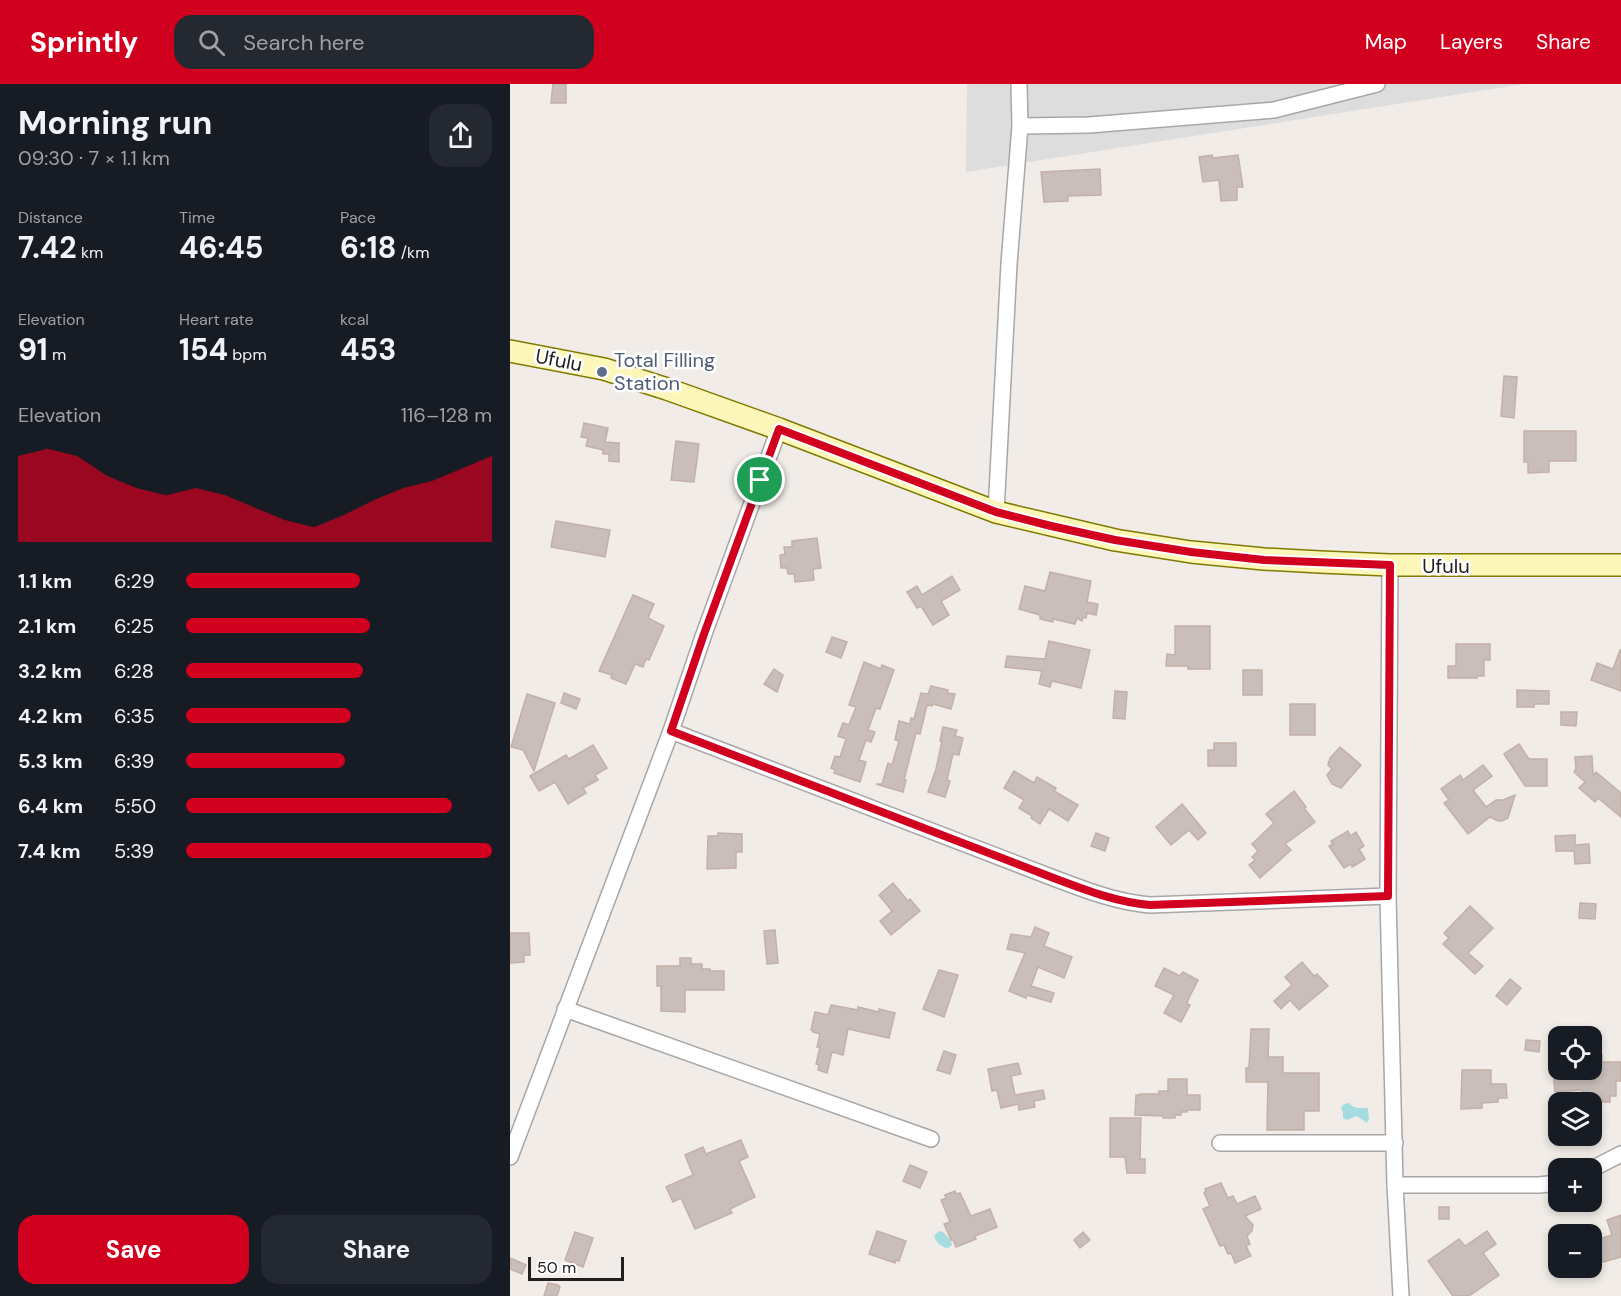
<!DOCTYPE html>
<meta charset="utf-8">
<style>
body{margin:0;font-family:"DM Sans",sans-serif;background:#242831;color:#f1f3f6;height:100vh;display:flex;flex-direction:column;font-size:22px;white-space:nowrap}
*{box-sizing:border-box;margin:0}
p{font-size:20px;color:#9ea1a6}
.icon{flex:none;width:33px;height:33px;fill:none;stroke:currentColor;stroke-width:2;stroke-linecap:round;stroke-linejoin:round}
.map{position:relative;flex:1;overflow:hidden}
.side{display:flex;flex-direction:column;background:#171b24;width:510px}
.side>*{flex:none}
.fabs{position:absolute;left:1038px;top:942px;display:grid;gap:12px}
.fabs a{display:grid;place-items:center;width:54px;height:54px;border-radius:12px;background:#171b24;box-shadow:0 3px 9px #0003;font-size:30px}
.scale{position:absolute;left:18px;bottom:15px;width:96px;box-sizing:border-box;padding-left:6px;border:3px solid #202020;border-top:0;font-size:16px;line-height:21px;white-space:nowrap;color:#202020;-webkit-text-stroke:4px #fff;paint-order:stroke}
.pin{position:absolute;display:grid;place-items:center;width:51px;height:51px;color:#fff;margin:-26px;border:3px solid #fff;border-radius:50%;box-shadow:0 2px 6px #0007}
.round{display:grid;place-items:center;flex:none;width:63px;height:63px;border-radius:18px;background:#242831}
.overview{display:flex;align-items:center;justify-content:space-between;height:102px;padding:0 18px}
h1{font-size:33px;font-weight:700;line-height:45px}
.metrics{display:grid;grid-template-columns:repeat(3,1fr);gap:9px;height:102px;padding:6px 18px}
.metrics div{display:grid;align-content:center}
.metrics b{font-size:30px;font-weight:700}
.metrics small{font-size:16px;font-weight:400}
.metrics p{font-size:16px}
.chart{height:168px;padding:12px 18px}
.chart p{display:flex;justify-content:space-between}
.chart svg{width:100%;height:108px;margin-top:6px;fill:#d1001f;opacity:.7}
.button{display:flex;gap:12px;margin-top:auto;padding:12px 18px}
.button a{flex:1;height:69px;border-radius:18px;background:#d1001f;color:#fff;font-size:24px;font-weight:700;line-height:69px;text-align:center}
.button a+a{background:#242831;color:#f1f3f6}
ul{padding:0 18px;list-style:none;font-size:20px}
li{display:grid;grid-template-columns:96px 72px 1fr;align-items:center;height:45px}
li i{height:15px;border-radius:8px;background:#d1001f}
header{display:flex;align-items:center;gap:36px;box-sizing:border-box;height:84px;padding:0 30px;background:#d1001f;color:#fff}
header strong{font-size:28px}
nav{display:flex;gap:33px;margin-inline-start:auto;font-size:21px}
.search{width:420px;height:54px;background:#242831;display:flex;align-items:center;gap:15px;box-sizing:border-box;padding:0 21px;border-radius:18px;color:#9ea1a6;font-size:22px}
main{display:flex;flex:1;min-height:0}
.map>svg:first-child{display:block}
</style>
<header>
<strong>Sprintly</strong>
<div class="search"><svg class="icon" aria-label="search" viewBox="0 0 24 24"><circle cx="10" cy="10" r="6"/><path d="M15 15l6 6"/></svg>Search here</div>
<nav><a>Map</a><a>Layers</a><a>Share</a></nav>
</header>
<main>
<section class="side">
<div class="overview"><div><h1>Morning run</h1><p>09:30 · 7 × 1.1 km</p></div><a class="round"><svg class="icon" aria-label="share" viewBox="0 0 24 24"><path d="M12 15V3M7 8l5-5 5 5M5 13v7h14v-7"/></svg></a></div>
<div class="metrics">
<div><p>Distance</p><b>7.42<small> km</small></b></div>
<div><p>Time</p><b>46:45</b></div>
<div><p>Pace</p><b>6:18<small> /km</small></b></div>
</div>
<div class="metrics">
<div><p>Elevation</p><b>91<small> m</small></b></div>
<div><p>Heart rate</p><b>154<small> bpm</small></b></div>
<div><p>kcal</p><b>453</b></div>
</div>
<div class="chart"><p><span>Elevation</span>116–128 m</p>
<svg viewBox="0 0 160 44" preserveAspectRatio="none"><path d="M0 44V9L10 6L20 9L30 17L40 22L50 25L60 22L70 25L80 30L90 35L100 38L110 33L120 27L130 22L140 19L150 14L160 9V44z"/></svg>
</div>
<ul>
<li><b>1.1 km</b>6:29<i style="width:57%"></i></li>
<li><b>2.1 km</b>6:25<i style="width:60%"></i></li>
<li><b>3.2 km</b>6:28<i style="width:58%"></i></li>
<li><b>4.2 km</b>6:35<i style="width:54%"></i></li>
<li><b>5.3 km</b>6:39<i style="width:52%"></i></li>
<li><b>6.4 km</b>5:50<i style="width:87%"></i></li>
<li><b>7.4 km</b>5:39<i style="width:100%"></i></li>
</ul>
<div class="button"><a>Save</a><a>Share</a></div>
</section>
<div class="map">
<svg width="1111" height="1212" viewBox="0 0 1111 1212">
<rect width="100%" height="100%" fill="#f1ece7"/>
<!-- residential -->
<polygon fill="#deddde" points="457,0 1014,0 456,88"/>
<!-- water -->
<g fill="#a5dce1">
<path d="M 839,1019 C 844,1025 850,1024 858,1024 L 859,1035 L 857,1039 L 847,1032 L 837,1036 L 833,1034 L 833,1029 L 831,1024 L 834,1020 Z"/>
<path d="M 429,1147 L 433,1148 L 441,1157 L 442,1161 L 438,1164 C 432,1164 426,1158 424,1152 Z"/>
</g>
<!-- building -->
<g fill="#c9beb9" stroke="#c4b0a8" stroke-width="1.5">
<polygon points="43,0 56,0 56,19 41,19"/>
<polygon points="702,71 703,74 728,71 733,103 727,103 727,116 711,117 709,96 693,98 689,73"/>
<polygon points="590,85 591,111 558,112 558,117 534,118 531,88"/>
<polygon points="994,292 1007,293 1004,334 991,332"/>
<polygon points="74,339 98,344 95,358 109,359 109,378 99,377 99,370 93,370 93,366 76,362 78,354 71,353"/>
<polygon points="1014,347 1066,347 1066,377 1039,377 1039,388 1018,389 1018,378 1014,378"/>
<polygon points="166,357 189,360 184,398 161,396"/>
<polygon points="46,437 100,446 95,473 41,463"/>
<polygon points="307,454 311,484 303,485 304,496 285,498 284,490 278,490 277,484 271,484 270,471 275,470 274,463 282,463 282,457"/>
<polygon points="540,488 581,497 577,518 588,520 586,531 577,529 576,534 573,533 572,537 567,534 565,540 543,535 543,538 530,535 530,531 509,525 515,502 535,507"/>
<polygon points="442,492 450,506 431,517 439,531 423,541 411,522 407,524 397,508 407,502 412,511"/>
<polygon points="123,511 144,520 138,534 154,542 139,576 136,575 133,583 125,580 116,600 101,594 102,591 89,587"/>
<polygon points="665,542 700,542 700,585 678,585 678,582 656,582 657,570 665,571"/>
<polygon points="322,553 337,558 331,574 316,568"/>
<polygon points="539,557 580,566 571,604 542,597 540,603 529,600 532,587 495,583 497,572 535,575"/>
<polygon points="946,560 980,560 980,576 974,576 974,592 967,592 967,594 938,594 938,582 946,582"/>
<polygon points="1110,566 1111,566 1111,607 1081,596 1087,579 1103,585"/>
<polygon points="354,578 371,585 372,581 384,586 370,625 366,624 358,646 365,648 361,658 356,656 349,676 356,678 350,698 324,689 325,686 321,684 325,672 330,673 336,655 328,652 333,639 339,641 346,623 339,621"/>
<polygon points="264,585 273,591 267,608 254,600"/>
<rect x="733" y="586" width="19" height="25"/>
<polygon points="421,602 438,606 437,609 445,610 441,625 423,620 422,622 417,621 410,650 406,649 394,696 396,696 393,708 366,700 372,700 378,679 382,681 389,657 385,656 389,637 400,640 401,634 404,635 411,609 418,610"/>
<polygon points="1007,606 1039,607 1039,620 1024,620 1024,623 1007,623"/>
<polygon points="605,607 617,608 615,635 603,634"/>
<polygon points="54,609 70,615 66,625 51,619"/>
<polygon points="17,610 45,619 24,687 13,666 1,663"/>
<rect x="780" y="620" width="25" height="31"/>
<polygon points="1051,628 1067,628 1066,642 1051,641"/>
<polygon points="433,643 447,646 445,652 453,654 449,671 443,670 437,696 440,697 435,713 418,708 426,685 432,657 430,657"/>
<polygon points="704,659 726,659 726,682 698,682 698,666 704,666"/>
<polygon points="1009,660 1019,675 1037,675 1037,702 1015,702 994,670"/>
<polygon points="83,661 97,684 85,691 88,696 73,704 76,709 58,720 45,698 29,707 20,692 56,671 59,675"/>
<polygon points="830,663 851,681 831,704 822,700 817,691 822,685 818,681 820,674"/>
<polygon points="1082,672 1083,692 1086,688 1111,709 1111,733 1088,714 1085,718 1069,704 1075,698 1064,688 1066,685 1065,673"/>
<polygon points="973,681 982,692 963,706 976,723 986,716 993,716 1005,711 998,734 992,737 988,737 980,733 958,750 934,719 939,716 931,705 950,691 953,696"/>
<polygon points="504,687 524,699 527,693 546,704 544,707 568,721 558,737 539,725 530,740 521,734 522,732 509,724 514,716 494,704"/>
<polygon points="784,707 796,723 794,724 805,738 775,760 781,766 750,794 739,781 745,776 742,773 748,767 742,760 764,739 756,730"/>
<polygon points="672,720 696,749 688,756 679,746 661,761 646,743"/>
<polygon points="838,747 840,752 846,748 854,762 849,765 855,775 842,783 841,780 834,784 819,762 823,760 821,757"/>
<polygon points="208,749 232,750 232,768 226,768 226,784 197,785 198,752 208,752"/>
<polygon points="586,749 599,754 595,767 581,762"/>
<polygon points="1065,751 1065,761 1079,760 1080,779 1065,780 1064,767 1046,767 1045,752"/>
<polygon points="383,799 398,817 400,815 410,827 381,851 370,837 382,827 369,811"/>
<polygon points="1070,819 1086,820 1085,835 1069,834"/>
<polygon points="960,822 983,844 958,869 973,882 965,890 933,860 939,854 934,849"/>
<polygon points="525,843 539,849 534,862 562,873 554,894 528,883 521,902 544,909 541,918 517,911 516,914 499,907 515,869 497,865 501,850 521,853"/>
<polygon points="265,846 268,879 257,880 254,847"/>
<polygon points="0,849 19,849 20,871 14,871 14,878 0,879"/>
<polygon points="170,874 181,874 181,880 192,880 192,885 200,885 200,887 214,887 214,906 175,906 175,928 151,927 151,902 147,902 147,882 170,882"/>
<polygon points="792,878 804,892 807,890 818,902 789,926 780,916 771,925 764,917 782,901 775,893"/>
<polygon points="654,884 670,892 673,888 688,896 678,916 677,920 680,921 671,938 654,929 664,911 645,902"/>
<polygon points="429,886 448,891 434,933 413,925"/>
<polygon points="1000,895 1011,904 997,921 986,912"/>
<polygon points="321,921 348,926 348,923 369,928 369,925 385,929 379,954 338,945 333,971 322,968 317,989 308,986 309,981 306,980 310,963 307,963 310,950 303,948 303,947 301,946 305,928 318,931"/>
<polygon points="741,945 759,945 758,973 773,973 773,989 809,989 809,1027 794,1027 794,1046 757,1046 758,998 736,998 736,984 739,984"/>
<polygon points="1016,956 1030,957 1029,968 1015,966"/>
<polygon points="434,967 446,971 440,990 427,986"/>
<polygon points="1082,971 1092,971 1092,978 1111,978 1111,997 1106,997 1106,1012 1100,1012 1100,1018 1086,1018 1086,1011 1072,1011 1072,1006 1045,1008 1043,986 1082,986"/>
<polygon points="508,979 511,990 501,992 505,1011 533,1006 535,1015 524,1017 525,1023 509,1026 508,1020 491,1024 487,1006 482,1007 478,985"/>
<polygon points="952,986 981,986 981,1000 996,1000 997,1014 988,1014 988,1018 972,1019 972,1024 951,1025"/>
<polygon points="658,995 677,995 677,1011 690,1011 690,1026 677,1026 677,1028 671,1028 671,1031 665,1031 665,1034 653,1034 653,1032 625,1031 626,1011 630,1011 630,1010 649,1010 649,1007 658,1007"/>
<polygon points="600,1034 631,1034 630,1075 635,1075 635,1089 617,1089 615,1073 600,1073"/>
<polygon points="231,1056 238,1073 229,1077 245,1113 220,1125 222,1129 185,1145 171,1114 163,1118 156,1103 183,1091 175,1071 193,1063 196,1070"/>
<polygon points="400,1081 417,1088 410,1104 393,1097"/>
<polygon points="711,1099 718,1114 723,1112 727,1120 745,1112 751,1125 735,1132 743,1141 742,1147 737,1152 740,1160 736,1162 741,1172 725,1179 721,1169 718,1170 714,1161 710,1162 693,1125 700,1122 694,1109 696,1107 695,1105"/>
<polygon points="445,1107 446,1110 450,1109 461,1132 480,1125 487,1143 465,1152 466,1155 446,1163 443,1156 441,1156 434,1140 440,1138 431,1116 436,1114 435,1111"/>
<rect x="929" y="1123" width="10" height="12"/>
<polygon points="1111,1131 1111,1173 1093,1178 1086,1156 1102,1151 1097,1136"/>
<polygon points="367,1147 396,1157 389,1177 386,1176 385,1179 359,1170"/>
<polygon points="977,1147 986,1160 973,1169 989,1191 959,1212 943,1212 918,1177 949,1155 955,1162"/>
<polygon points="65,1148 83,1154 73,1183 55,1176"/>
<polygon points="573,1148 580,1156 570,1164 564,1156"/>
<polygon points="0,1174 16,1181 12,1190 0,1185"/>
<polygon points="38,1199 48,1201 50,1203 47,1212 34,1212"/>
</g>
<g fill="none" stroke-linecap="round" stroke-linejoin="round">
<!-- street casing -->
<g stroke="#a7a7a7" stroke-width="18">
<g id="street">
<polyline points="510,42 579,41 764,26 867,0"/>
<polyline points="486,428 499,180 510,42 509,0"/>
<polyline points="880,481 878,812 885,1101 891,1212"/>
<path d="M 161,647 L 541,793 C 573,805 605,818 640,821 L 878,812"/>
<polyline points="55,925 421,1055"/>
<polyline points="710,1059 885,1059"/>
<polyline points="0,1073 161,647 194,550 269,345"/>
<polyline points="1082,1085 1111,1070"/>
<polyline points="885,1101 1029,1101 1048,1099"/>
</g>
</g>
<!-- secondary casing -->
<g stroke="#7f7a00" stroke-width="24">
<polyline id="secondary" points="0,267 94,285 157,305 269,345 486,428 605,456 681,468 754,475 810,478 880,481 1111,481"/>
</g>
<!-- street -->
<use href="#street" stroke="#fff" stroke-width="15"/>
<!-- secondary -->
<use href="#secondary" stroke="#fdf6b9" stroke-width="21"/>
</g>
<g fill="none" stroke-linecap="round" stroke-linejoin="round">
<!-- route casing -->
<g stroke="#fff" stroke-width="12">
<path id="route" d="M 269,345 L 486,428 L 541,442 L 605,456 L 681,468 L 754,476 L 880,481 L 878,812 L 640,821 C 605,818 573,805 541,793 L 161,647 L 194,550 Z"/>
</g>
<!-- route -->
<use href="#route" stroke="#d1001f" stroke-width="8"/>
</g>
<!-- markers -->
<circle fill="#5c6f8a" stroke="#fff" stroke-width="2" cx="92" cy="288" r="6"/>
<g text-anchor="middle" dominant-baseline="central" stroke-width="5" stroke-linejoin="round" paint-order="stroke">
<!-- street labels -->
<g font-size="20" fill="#202020" stroke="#fff">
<text transform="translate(49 276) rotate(11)">Ufulu</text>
<text x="936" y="482">Ufulu</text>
</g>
<!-- service labels -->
<g font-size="20" fill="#4e5e75" stroke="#fff" text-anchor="start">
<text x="104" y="276">Total Filling<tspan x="104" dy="23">Station</tspan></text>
</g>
</g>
</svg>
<div class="fabs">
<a><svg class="icon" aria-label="locate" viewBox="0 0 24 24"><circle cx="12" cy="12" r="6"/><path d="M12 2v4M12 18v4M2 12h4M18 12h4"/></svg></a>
<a><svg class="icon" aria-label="layers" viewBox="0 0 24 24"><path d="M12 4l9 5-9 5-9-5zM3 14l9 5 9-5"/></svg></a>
<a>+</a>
<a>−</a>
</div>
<div class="scale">50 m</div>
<div class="pin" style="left:250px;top:396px;background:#1e9e55"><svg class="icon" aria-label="arrive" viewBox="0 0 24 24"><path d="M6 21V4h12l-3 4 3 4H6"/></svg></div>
</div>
</main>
